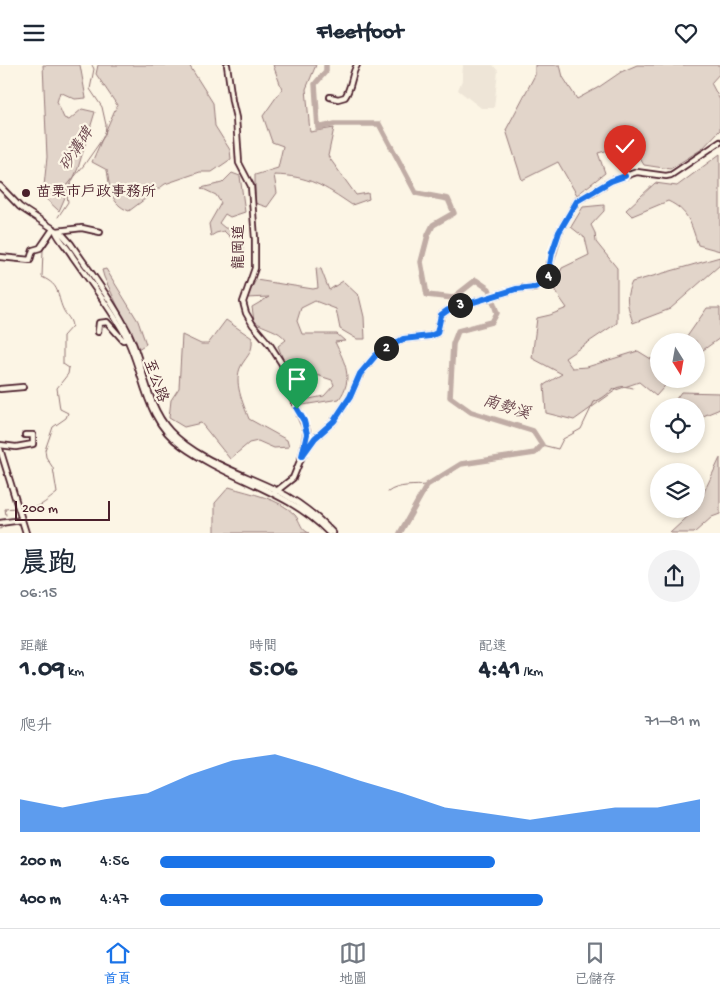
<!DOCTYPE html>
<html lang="zh-TW">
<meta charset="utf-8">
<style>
body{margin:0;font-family:"Gochi Hand","LXGW WenKai TC",sans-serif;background:#f2f2f3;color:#1f2937;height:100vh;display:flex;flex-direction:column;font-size:19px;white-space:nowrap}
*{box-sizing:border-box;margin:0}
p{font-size:16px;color:#747a83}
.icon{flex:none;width:28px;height:28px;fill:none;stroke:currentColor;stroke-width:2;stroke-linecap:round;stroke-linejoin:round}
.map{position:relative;height:468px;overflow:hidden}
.details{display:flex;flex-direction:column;background:#fff;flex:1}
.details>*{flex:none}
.needle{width:32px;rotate:169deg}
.tools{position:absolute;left:650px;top:268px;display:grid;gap:10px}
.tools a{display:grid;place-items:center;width:55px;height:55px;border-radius:50%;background:#fff;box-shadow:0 2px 8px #0003;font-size:25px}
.scale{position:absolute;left:15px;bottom:12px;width:95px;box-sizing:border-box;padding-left:5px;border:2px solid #4a1f2b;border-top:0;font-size:14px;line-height:18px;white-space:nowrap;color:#4a1f2b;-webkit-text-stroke:4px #fcf5e5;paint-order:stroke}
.pin{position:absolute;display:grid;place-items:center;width:42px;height:42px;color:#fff;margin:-51px -21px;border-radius:50% 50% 50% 0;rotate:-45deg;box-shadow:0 0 5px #0007}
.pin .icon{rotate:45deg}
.km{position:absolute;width:25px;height:25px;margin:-12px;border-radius:50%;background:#222;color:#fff;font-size:14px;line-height:25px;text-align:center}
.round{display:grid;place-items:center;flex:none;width:52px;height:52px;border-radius:26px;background:#f2f2f3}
.headline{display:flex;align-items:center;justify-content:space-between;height:85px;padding:0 20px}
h1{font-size:28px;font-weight:800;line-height:38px}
.figures{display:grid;grid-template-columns:repeat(3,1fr);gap:8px;height:85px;padding:5px 20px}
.figures div{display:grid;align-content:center}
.figures b{font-size:25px;font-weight:800}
.figures small{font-size:14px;font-weight:400}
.figures p{font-size:14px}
.chart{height:140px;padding:10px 20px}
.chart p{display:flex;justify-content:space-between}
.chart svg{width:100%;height:90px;margin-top:5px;fill:#1a73e8;opacity:.7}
ul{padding:0 20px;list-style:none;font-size:16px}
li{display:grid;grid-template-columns:80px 60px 1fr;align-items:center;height:38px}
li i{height:12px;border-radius:6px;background:#1a73e8}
header{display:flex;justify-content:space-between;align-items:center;height:65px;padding:0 20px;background:#fff;font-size:22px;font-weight:800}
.tabs{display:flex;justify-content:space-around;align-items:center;height:70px;border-top:1px solid #e0e1e3;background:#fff;font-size:14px;color:#747a83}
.tabs a{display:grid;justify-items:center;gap:2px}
.tabs .active{color:#1a73e8}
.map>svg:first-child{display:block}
</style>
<header><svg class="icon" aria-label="menu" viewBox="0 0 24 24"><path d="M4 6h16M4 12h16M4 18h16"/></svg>Fleetfoot<svg class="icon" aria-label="heart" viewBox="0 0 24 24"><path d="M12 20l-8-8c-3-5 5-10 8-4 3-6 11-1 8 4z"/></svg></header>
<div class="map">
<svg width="720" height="468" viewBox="0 0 720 468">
<rect width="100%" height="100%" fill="#fcf5e5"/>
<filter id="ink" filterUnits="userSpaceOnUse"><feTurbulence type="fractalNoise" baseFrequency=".02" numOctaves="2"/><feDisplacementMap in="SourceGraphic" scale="10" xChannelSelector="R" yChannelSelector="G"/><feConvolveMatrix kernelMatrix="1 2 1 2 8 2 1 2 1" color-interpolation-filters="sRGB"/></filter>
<g filter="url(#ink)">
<!-- built -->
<polygon fill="#eee5d7" points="463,0 493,0 498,6 494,43 481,43 458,25 462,15"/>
<!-- green -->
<g fill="#e2d5ca" stroke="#967a7a">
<polygon points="43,0 80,0 86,33 75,34 60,27 57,37 64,53 69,55 82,44 95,47 78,103 59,146 43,131 47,92"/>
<path d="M 98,0 L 189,0 L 213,38 L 215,61 L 230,85 L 231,94 L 212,107 L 200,107 L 165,119 L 129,146 C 110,139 110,123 107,105 L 92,97 L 117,40 L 96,9 Z"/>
<path d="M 273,0 L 316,0 L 306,24 L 310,67 L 334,63 L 328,91 L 356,130 L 368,128 L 369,134 L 352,140 C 324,121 309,111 274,110 L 277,128 L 267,142 L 255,138 L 255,110 L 278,103 L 283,81 L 272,77 L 263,51 L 282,24 Z"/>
<polygon points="535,0 560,0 563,12 577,34 599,22 621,7 637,0 720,0 720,8 711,18 720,35 720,65 702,84 670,104 644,100 631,79 598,88 605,108 577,130 558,97 522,115 506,65 535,10"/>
<path d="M 720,89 L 720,186 L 698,180 C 691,159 689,146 668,136 L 632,151 L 626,145 L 655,118 L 677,121 Z"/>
<path d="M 232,108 L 240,111 L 245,147 L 230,152 L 225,149 L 219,158 L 225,163 L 232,164 C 241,175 245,182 244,196 L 235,193 L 235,177 L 224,166 L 216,168 L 211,171 L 209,159 L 221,138 L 216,130 L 201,123 L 222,118 Z"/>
<polygon points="604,140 604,146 591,160 595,168 596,177 617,203 617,258 565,293 572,303 587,302 638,286 651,294 659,292 659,314 671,314 656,331 639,317 616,325 574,355 546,348 544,320 562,309 532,293 537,253 550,250 567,243 555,226 555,219 562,203 589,190 585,173 571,162 583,142"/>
<path d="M 720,192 L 720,200 L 670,244 L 633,258 C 628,242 624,233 632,217 Z"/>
<path d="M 316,203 L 321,204 L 329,225 L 343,216 L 359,231 L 364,252 L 365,274 L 357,274 L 340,264 L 336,244 L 315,236 L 301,243 L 297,256 L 302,269 L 337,269 L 345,276 L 335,277 C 345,298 354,314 339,334 L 303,340 L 299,336 L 324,331 L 334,320 L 332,315 L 298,304 L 283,294 L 278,281 L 286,275 C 278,264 265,264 254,256 L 252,242 L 269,232 L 246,233 L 256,215 L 313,224 L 318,223 Z"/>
<polygon points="106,204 138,256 146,279 138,284 104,212 102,205"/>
<polygon points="707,243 720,243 720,273 696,290 696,276 684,276"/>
<path d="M 226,255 L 252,273 C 253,288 248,289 241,301 C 233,317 243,338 249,354 L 287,375 L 289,382 L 274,383 L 258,376 L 249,378 L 230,394 L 201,358 L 184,362 L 169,353 L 171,335 L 179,323 L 182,270 L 201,279 L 208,279 Z"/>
<polygon points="681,327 720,328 720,344 696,354 696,341 671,341"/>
<polygon points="720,393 720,449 712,452 694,468 670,468 696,444"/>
<path d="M 229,422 C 251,429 279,433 295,450 C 301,457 300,464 309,468 L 215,468 L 215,438 Z"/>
</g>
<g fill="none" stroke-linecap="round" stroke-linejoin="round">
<!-- stream -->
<g stroke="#917474" stroke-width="1">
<polyline points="58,152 68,137 66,122 84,100 105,70 106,60 102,42 90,24 94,4 92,0"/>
<path d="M 542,380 L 558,384 L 563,374 L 581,364 L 594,337 C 611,331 612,317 633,323"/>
<path d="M 388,427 C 398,419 415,421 427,420"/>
<path d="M 21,442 C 36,447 45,437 57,428 L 53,403 L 46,392 L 45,385 L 53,362 L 66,353 L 68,348 L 60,344 L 57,323 L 68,309 L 69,303 L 63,299 L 63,271 L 72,261 C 71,253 66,251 63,244 C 56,228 61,221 42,212 L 43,185 L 51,174"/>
<polyline points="6,450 5,444 15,443"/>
<polyline points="0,464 6,460"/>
</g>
<!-- river -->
<polyline stroke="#c0aca5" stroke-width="5.5" points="326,0 326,6 315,19 318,63 335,59 379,59 416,128 448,134 454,148 433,160 428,170 421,197 427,230 453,233 476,215 489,224 497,248 492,257 458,266 453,279 450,332 471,347 533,366 542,380 535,388 461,399 427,420 400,468"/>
<!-- minor casing -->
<g stroke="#4a1f2b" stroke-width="8">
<g id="minor">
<polyline points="227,0 232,36 236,53 239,98 251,121 255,174 255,203 243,237 246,248 253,260 270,280 282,299 293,334 307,366 302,391 293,413 274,428"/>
<path d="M 330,32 L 338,34 L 345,32 C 352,22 351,10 357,0"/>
<path d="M 0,121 L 20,142 L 63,170 L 71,179 C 90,207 112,235 127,265 C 144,297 145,339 170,366 C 197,395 241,408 276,425 C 298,436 316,450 333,468"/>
<polyline points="57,166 82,163 100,167"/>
<path d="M 56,167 C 60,176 68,183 73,192 C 90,216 107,239 122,264 C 145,303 142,353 182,381 C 229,415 288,425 329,468"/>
<polyline points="0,192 30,195 33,185 40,183 53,164"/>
<polyline points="98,267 99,258 107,257 123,275 127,274"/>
<polyline points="0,324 23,322"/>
<polyline points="0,380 16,382 33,379 33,370 25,370"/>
<polyline points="0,384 26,468"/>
<polyline points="302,391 315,373 334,356 350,332 360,309 376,290 403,274 430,271 437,268 441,250 448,245 516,224 535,222 545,216 559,167 577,136 611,116 631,109 637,107 666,111 671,110 720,77"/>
<polyline points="0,458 22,455"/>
</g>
</g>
<!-- minor -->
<use href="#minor" stroke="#fcf5e5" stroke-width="4.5"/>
</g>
</g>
<g fill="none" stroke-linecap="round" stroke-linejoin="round" filter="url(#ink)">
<!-- route casing -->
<g stroke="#fff" stroke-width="10">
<polyline id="route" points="297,344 304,356 307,369 302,391 315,373 334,356 350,332 360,309 376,290 403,274 430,271 437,268 441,250 448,245 516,224 535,222 542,219 548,210 552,188 559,167 577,136 611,116 625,111"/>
</g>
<!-- route -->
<use href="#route" stroke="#1a73e8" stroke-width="6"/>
</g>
<!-- markers -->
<circle fill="#4a1f2b" stroke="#fcf5e5" stroke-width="2" cx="26" cy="128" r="5"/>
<g text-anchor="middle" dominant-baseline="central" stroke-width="4.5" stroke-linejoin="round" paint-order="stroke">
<!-- poi labels -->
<g font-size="15" fill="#4a1f2b" stroke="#fcf5e5" text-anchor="start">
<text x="36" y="128">苗栗市戶政事務所</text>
</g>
<!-- street labels -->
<g font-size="15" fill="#4a1f2b" stroke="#fcf5e5">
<text transform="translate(240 182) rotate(-90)">龍岡道</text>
<text transform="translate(155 316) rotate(70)">至公路</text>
</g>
<!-- water labels -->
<g font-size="16" font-style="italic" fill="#6d4950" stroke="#fcf5e5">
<text transform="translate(78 85) rotate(-57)">砂溝碑</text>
<text transform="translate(506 344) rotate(17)">南勢溪</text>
</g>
</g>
</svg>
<div class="tools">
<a><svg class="needle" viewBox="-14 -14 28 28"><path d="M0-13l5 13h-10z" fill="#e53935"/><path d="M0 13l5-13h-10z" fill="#747a83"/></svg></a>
<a><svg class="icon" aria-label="locate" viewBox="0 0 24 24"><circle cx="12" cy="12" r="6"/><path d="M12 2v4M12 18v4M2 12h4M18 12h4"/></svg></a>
<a><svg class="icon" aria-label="layers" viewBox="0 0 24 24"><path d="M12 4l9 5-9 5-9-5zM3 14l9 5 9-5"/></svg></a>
</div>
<div class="scale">200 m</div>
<div class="pin" style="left:297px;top:344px;background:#1e9e55"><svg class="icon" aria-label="arrive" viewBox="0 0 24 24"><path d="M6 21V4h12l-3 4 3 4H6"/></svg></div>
<div class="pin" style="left:625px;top:111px;background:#d93025"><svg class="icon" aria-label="check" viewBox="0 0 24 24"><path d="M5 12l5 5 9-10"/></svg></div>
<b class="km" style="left:386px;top:283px">2</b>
<b class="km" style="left:460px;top:240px">3</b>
<b class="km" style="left:548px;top:211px">4</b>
</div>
<section class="details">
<div class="headline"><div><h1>晨跑</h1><p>06:15</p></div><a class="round"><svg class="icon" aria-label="share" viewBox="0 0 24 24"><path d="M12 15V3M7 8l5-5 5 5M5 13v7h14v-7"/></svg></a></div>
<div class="figures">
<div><p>距離</p><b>1.09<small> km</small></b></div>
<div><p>時間</p><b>5:06</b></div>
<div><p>配速</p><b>4:41<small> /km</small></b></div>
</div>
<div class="chart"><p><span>爬升</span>71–81 m</p>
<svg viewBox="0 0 160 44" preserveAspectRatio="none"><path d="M0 44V28L10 32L20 28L30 25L40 16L50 9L60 6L70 12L80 19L90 25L100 32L110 35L120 38L130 35L140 32L150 32L160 28V44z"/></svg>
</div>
<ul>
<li><b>200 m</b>4:56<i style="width:62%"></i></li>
<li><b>400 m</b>4:47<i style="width:71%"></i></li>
</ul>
</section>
<nav class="tabs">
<a class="active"><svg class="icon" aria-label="home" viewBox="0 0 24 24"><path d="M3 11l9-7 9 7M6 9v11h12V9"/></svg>首頁</a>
<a><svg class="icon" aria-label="map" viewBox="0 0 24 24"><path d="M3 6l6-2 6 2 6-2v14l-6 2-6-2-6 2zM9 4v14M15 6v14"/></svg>地圖</a>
<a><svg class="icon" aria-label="saved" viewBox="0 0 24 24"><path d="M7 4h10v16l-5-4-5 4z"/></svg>已儲存</a>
</nav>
